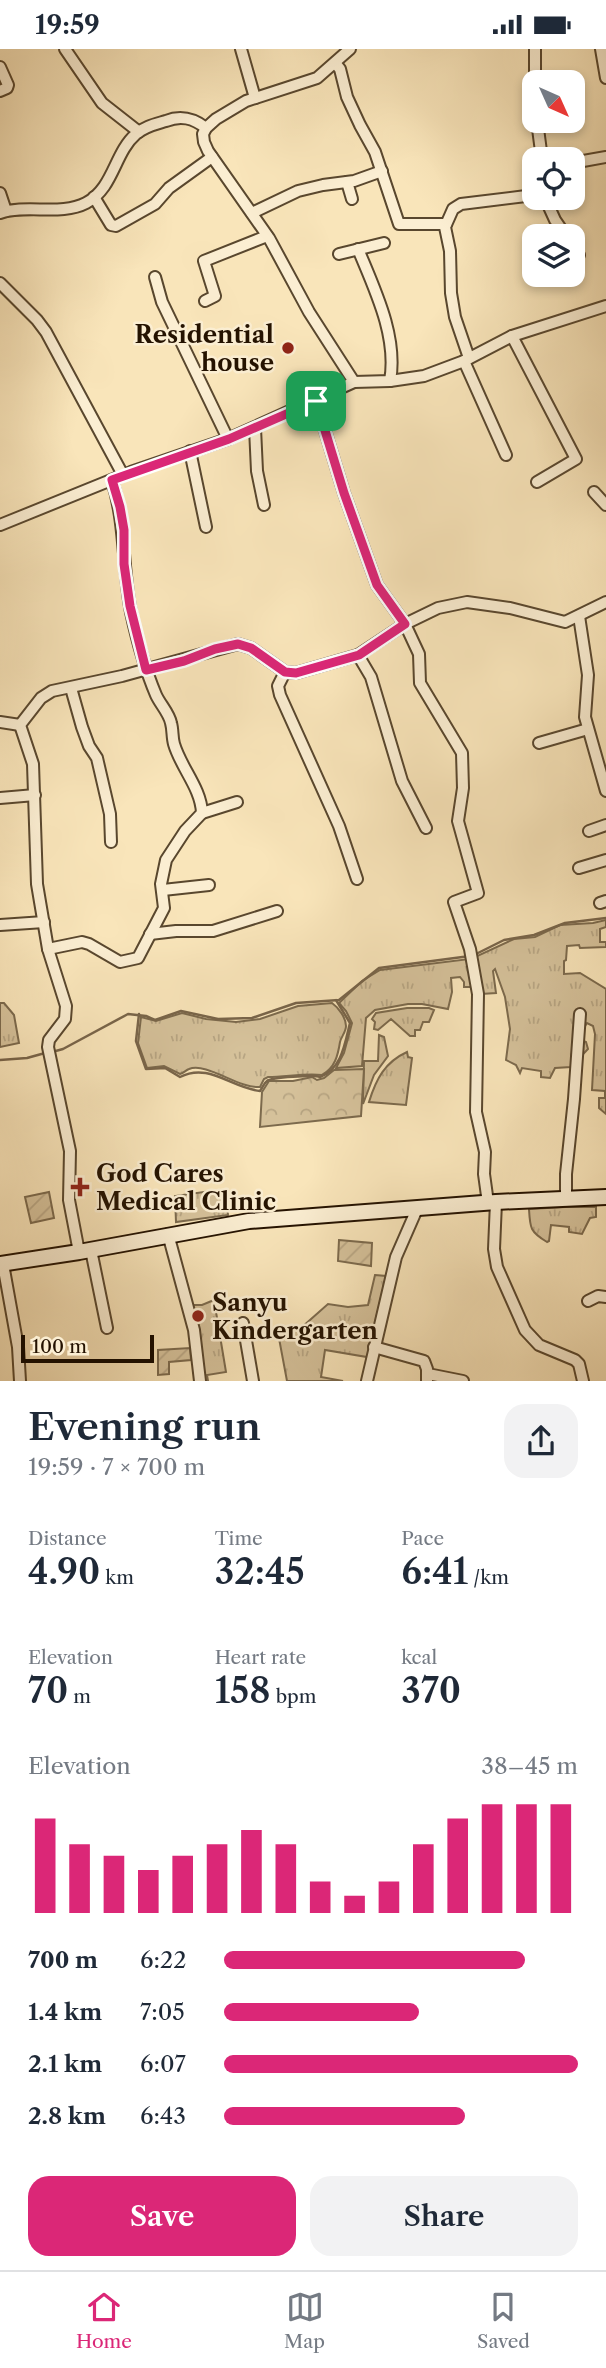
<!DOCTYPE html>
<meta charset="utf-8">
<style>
body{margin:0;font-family:"Libre Caslon Text",serif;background:#f2f2f3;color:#1f2937;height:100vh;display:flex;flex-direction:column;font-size:26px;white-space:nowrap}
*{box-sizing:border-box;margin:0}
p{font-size:23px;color:#747a83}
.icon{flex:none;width:38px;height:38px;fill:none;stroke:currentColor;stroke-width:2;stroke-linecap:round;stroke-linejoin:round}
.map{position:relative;height:1332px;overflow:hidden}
.panel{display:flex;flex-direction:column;background:#fff;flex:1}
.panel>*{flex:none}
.needle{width:46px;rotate:135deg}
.fabs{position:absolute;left:522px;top:21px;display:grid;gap:14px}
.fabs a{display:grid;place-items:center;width:63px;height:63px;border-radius:14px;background:#fff;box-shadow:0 4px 10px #0003;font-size:35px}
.scale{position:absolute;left:21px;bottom:18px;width:133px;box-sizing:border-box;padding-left:7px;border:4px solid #241200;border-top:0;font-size:19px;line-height:24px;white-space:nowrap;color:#241200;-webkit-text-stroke:5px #fbeed2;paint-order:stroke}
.pin{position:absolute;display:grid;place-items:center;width:60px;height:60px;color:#fff;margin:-30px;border-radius:14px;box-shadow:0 4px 10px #0006}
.round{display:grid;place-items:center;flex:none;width:74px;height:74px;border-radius:21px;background:#f2f2f3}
.head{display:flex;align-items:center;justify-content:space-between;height:119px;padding:0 28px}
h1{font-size:38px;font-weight:600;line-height:52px}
.figures{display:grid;grid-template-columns:repeat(3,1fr);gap:10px;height:119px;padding:7px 28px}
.figures div{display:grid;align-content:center}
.figures b{font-size:35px;font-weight:600}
.figures small{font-size:19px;font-weight:400}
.figures p{font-size:19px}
.chart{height:196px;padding:14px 28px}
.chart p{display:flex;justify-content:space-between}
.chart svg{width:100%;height:126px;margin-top:7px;stroke:#db2777;stroke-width:6}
.primary-button{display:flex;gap:14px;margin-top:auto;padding:14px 28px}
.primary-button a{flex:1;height:80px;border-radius:21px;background:#db2777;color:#fff;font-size:28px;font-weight:600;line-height:80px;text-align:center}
.primary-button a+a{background:#f2f2f3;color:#1f2937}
ul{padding:0 28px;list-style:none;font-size:23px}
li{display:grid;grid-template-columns:112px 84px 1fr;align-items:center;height:52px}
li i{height:18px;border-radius:9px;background:#db2777}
.status{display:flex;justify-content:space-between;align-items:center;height:49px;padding:0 35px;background:#fff;direction:ltr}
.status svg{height:19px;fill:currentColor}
.tab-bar{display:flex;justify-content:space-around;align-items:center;height:98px;border-top:2px solid #e0e1e3;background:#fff;font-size:19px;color:#747a83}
.tab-bar a{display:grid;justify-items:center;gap:4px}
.tab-bar .current{color:#db2777}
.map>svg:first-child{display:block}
</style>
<div class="status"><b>19:59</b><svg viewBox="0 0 49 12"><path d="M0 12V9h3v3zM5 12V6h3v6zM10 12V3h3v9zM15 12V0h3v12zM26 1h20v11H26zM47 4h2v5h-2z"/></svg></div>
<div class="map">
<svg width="606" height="1332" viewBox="0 0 606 1332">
<defs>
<pattern id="grass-tufts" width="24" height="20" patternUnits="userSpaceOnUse" patternTransform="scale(1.75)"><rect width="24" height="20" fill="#d5c19a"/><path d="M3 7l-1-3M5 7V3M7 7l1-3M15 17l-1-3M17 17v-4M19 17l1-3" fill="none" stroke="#b7a583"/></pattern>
<pattern id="forest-crowns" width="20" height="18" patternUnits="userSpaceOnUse" patternTransform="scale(1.75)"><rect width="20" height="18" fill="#d5c19a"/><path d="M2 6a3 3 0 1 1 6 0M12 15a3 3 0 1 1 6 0" fill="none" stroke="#b7a583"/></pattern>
<pattern id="garden-furrows" width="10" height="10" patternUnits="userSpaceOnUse" patternTransform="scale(1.75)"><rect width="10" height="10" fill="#d5c19a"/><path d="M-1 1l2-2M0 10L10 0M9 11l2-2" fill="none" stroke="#b7a583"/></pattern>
</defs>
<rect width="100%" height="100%" fill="#f9e5ba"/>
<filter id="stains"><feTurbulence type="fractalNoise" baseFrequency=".00286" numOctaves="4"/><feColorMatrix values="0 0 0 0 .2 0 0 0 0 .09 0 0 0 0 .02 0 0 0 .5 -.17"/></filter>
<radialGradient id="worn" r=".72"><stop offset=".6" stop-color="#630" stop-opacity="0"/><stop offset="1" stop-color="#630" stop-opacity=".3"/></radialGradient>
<!-- grass -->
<g fill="url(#grass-tufts)" stroke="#7c6a4d" stroke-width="2">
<polygon points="606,871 606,878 600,880 600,893 606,893 606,898 580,899 579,896 567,897 566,911 564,912 564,925 580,924 606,940 606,1065 599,1059 599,1049 605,1049 605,1042 592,1041 595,985 593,977 587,974 582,982 581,991 586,993 588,1000 571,1018 555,1019 550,1029 541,1028 541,1022 522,1019 520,1024 516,1016 506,1011 510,980 505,948 495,920 493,922 496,944 481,945 475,908 514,890 535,888 560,876 593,874"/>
<polygon points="469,910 472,938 464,938 464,933 460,928 451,929 452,943 448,960 422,955 408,955 375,961 366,969 362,1017 336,1019 344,1004 352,974 346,962 339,954 362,932 380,921"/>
<polygon points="0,954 4,954 14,966 19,994 0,998"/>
<path d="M 332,954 C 339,959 346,969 346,977 C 346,983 341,988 340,993 C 338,1006 335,1019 322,1026 C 304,1024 286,1028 268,1028 L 264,1030 L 260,1038 C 239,1040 207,1013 189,1020 C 186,1021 184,1024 180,1025 L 164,1017 L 147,1019 L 138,994 L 141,968 L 156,972 L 182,964 L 206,970 L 236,973 L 260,970 L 298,957 Z"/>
<polygon points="407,959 429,959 434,961 429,973 423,973 420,981 415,981 415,987 410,987 391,970 378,981 374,980 375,973 372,970 376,964"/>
<polygon points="379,986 384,988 388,1007 374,1026 363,1055 364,1012 378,1012"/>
<path d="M 407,1003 L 408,1008 L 412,1009 L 406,1056 L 369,1053 C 376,1030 385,1013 407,1003 Z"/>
<path d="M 211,1142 C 230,1145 226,1150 228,1166 L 176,1173 L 175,1147 Z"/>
<path d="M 565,1158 L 596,1158 L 596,1168 L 590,1169 L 582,1185 L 569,1183 L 569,1178 L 551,1176 L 549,1192 L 547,1193 C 530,1183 530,1179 529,1160 Z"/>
<polygon points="375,1226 386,1227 367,1308 325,1301 321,1328 343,1332 287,1332 278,1284 302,1278 328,1255 348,1258 368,1256"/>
<polygon points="214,1251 226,1323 207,1326 208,1332 201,1332 192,1256 202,1256"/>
</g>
<!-- forest -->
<polygon fill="url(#forest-crowns)" stroke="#7c6a4d" stroke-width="2" points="364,1020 361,1067 260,1078 262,1043 269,1032 293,1032 312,1028 317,1031 324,1029 334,1021"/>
<!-- garden -->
<g fill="url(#garden-furrows)" stroke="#7c6a4d" stroke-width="2">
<polygon points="49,1143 54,1169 31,1174 25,1148"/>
<polygon points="339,1191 372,1194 371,1217 338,1212"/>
<polygon points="190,1299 191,1311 169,1313 169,1325 158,1326 158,1301"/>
</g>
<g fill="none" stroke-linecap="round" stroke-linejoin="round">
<!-- stream -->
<g stroke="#79654a" stroke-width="2.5">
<polyline points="476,905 504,891 534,886 565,874 606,869"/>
<path d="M 139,965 L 136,992 L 146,1020 L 165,1019 L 180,1028 C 209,1013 231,1039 260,1042 C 263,1038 264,1034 267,1032 C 271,1028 315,1026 320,1028 C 342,1020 345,994 350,974 L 336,951"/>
<polyline points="52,1003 63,1000 128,965 146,967 155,971 181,962 218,970 252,969 296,954 339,951 379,919 470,907"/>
<polyline points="0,1011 27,1009 45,1004"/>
</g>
<!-- minor casing -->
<g stroke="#59472e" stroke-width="14">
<g id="minor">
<polyline points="65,0 102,54 139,83"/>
<polyline points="241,0 255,49"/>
<polyline points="350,0 317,29 246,52 216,70 206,79 203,85 204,93 208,102 269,189 309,263 354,333"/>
<polyline points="535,0 535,33"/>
<polyline points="601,0 606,29"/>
<polyline points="335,14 340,20 347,48 360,76 375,103 399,175 446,175"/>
<polyline points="0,18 8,36 7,39 0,42"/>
<polyline points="537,72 542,110"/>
<polyline points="572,114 606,108"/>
<polyline points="347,133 352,150"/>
<polyline points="0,144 6,162"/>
<polyline points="94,148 111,176 116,177 155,155 169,139 212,108"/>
<polyline points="545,149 555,171 566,187"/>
<path d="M 0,164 C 27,155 61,167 86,154 C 114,139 114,104 136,85 C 145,77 156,75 166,72 C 181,66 193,69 206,79"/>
<polyline points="252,164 298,142 323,136 354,132 382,122"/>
<polyline points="572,196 579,206"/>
<path d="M 358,200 C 375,241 398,288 390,332"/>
<polyline points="339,205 384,194"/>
<polyline points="155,228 162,253 228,390"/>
<polyline points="0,234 37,271 46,283 123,426"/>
<polyline points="205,252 215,247 204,212 267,187"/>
<polyline points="512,287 576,410 537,433"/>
<polyline points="469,309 455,268 451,244 450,202 445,178 453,160 461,155 534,146"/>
<polyline points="464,312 506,406"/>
<polyline points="316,352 344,444 377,536 405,575 419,605 420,634 462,704 463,739 458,772 478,844 454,853 470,900 478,945 476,1063 485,1103 484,1125 488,1154"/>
<polyline points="255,379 257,422 264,456"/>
<polyline points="190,402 206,478"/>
<polyline points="594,443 606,456"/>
<polyline points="0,476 131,423 228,390 354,333 390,332 424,327 464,312 512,287 606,257"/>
<polyline points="579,567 588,626 585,668 606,742"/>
<polyline points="358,606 371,628 402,732 426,779"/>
<polyline points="285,623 278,637 280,646 339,777 357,830"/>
<polyline points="71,639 82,678 89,697 97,709 110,765 111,793"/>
<polyline points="0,673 20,676"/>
<polyline points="539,694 588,680"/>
<polyline points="0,749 35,746"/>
<polyline points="202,764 237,753"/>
<polyline points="589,782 606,776"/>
<polyline points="579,819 606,811"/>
<polyline points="163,841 209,836"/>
<polyline points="600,854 606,852"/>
<polyline points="0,876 44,873"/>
<polyline points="150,885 176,882 213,882 277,862"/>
<path d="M 48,900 L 82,893 L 89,895 L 120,913 L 138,909 L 164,859 L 161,835 L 166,811 L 185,782 L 202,764 C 201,739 181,719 174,695 C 172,688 173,681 171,674 C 169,664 160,655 156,646 C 145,620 137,591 131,563 C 122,517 126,477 112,431"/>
<polyline points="566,1150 566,1125 574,1050 580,965"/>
<polyline points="496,1153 494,1200 497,1218 525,1281 539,1296 575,1311 579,1315 583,1332"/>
<polyline points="168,1185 194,1281 200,1332"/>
<polyline points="91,1201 107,1279"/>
<polyline points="79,1203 69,1151 70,1102 48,998 49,991 65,970 66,957 48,900 37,835 33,715 20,676 41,649 52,642 122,627 238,595 251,599 285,623 296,624 358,606 405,575 438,559 467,553 510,559 565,573 606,553"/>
<polyline points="3,1215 18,1298 20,1332"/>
<polyline points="588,1252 598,1247 606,1248"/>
<polyline points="243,1274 253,1332"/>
<polyline points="374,1298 424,1312 427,1320 427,1332"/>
<polyline points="428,1325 463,1332"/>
<polyline points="367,1332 396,1208 417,1160"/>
</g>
</g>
<!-- secondary casing -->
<g stroke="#241200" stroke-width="18">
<polyline id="secondary" points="0,1215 79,1203 249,1172 496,1153 606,1148"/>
</g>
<!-- minor -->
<use href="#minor" stroke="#fbeed2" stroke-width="10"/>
<!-- secondary -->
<use href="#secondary" stroke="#fbeed2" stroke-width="14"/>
</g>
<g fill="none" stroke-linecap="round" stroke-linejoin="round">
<!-- route casing -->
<g stroke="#fff" stroke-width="14">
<polygon id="route" points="316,352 344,444 377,536 405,575 359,606 296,624 285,623 251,599 238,595 215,600 184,612 146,621 130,557 124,515 124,481 120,458 112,431 229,390"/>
</g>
<!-- route -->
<use href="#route" stroke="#db2777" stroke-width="9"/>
</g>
<!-- markers -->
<g fill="#8f2418" stroke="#fbeed2" stroke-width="2.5">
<circle cx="288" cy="299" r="7"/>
<path d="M76.5 1127.5h7v7h7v7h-7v7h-7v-7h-7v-7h7z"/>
<circle cx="198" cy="1267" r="7"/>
</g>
<g text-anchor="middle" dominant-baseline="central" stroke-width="5" stroke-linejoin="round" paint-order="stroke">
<!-- poi labels -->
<g font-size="24" font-weight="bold" fill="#241200" stroke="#fbeed2" text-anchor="start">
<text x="274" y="285" text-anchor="end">Residential<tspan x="274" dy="28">house</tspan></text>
<text x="96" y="1124">God Cares<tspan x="96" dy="28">Medical Clinic</tspan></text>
<text x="212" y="1253">Sanyu<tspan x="212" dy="28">Kindergarten</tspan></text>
</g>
</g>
<rect width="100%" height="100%" filter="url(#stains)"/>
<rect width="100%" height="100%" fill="url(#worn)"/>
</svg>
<div class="fabs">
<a><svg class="needle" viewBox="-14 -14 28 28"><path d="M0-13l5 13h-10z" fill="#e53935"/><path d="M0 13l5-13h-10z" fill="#747a83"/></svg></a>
<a><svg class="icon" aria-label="locate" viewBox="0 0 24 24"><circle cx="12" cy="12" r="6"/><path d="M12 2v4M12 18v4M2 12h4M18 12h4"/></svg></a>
<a><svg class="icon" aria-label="layers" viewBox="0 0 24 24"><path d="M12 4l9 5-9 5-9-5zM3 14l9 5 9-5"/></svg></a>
</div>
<div class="scale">100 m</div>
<div class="pin" style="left:316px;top:352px;background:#1e9e55"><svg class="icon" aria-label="arrive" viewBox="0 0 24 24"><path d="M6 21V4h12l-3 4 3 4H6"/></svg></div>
</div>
<section class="panel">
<div class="head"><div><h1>Evening run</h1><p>19:59 · 7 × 700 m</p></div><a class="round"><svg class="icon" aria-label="share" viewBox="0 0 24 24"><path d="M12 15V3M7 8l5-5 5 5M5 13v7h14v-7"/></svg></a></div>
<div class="figures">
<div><p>Distance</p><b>4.90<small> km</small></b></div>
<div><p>Time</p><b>32:45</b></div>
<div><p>Pace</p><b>6:41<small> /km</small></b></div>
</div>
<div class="figures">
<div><p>Elevation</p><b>70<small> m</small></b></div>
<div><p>Heart rate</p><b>158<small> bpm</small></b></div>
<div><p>kcal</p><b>370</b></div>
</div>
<div class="chart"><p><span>Elevation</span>38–45 m</p>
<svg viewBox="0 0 160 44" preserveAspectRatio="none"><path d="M5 44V11M15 44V20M25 44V24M35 44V29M45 44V24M55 44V20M65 44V15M75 44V20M85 44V33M95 44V38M105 44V33M115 44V20M125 44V11M135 44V6M145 44V6M155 44V6"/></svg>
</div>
<ul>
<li><b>700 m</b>6:22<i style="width:85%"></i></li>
<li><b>1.4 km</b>7:05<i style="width:55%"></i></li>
<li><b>2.1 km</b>6:07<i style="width:100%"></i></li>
<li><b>2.8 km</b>6:43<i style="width:68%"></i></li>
</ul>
<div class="primary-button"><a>Save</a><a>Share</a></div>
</section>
<nav class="tab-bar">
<a class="current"><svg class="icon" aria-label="home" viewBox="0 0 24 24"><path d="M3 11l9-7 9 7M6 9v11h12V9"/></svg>Home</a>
<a><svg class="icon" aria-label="map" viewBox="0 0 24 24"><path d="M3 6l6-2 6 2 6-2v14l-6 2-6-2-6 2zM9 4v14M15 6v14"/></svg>Map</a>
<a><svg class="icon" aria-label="saved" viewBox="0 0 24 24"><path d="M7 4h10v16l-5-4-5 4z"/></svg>Saved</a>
</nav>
